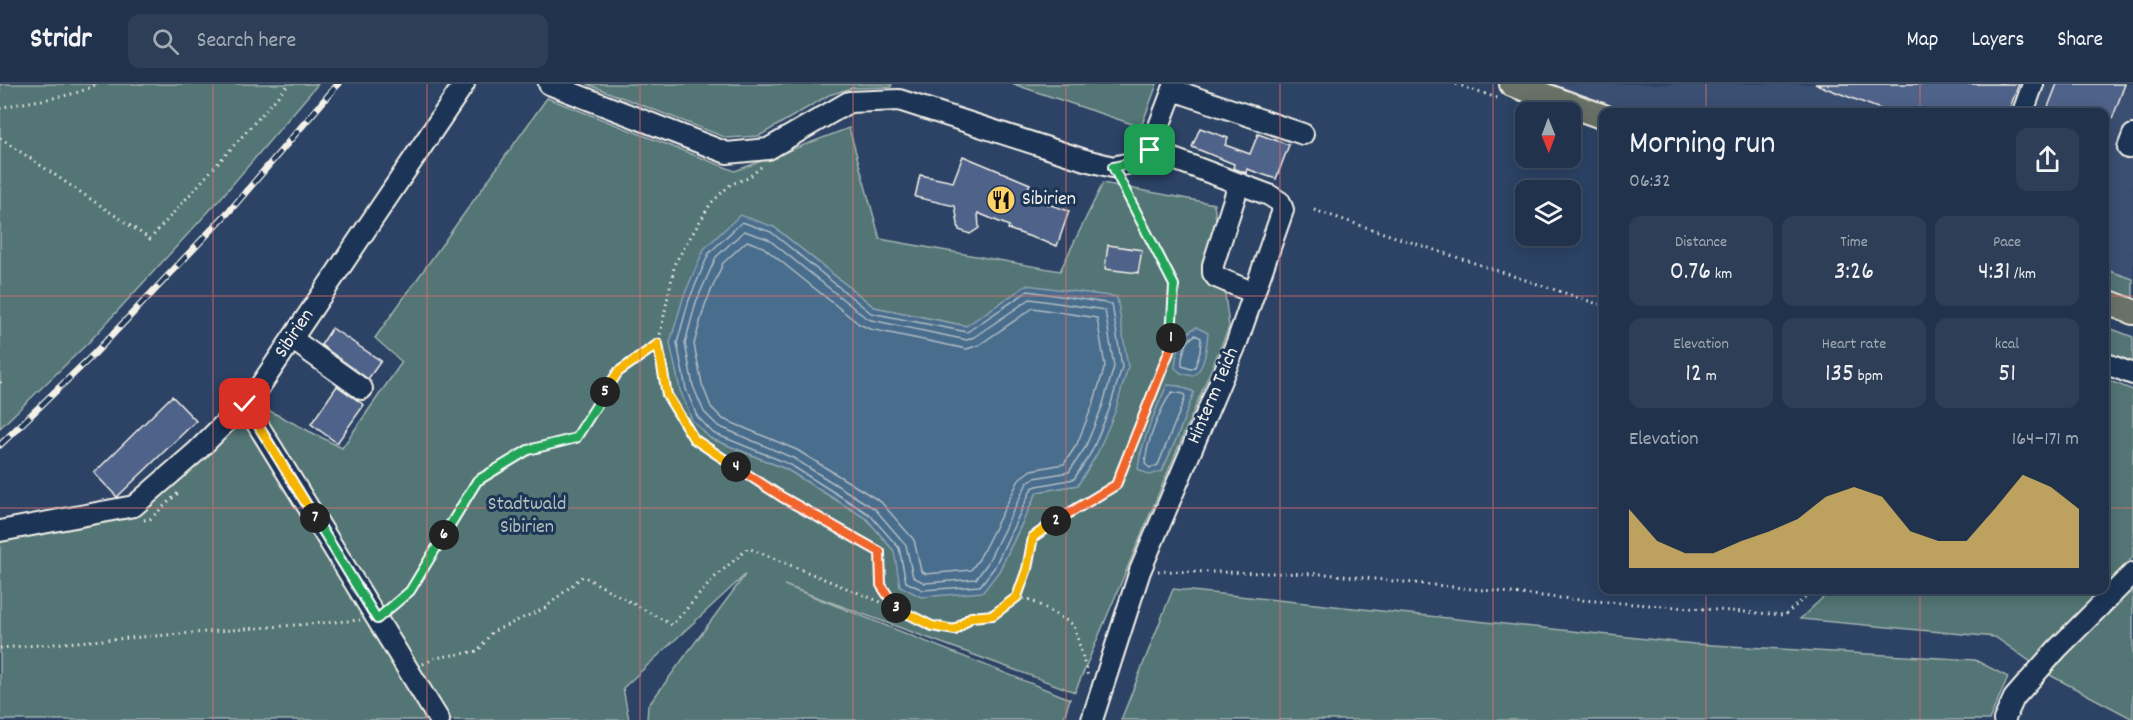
<!DOCTYPE html>
<meta charset="utf-8">
<style>
body{margin:0;font-family:Dekko,sans-serif;background:#2d3e56;color:#f1f3f6;height:100vh;display:flex;flex-direction:column;font-size:22px;white-space:nowrap}
*{box-sizing:border-box;margin:0}
p{font-size:20px;color:#a2aab5}
.icon{flex:none;width:33px;height:33px;fill:none;stroke:currentColor;stroke-width:2;stroke-linecap:round;stroke-linejoin:round}
.map{position:relative;flex:1;overflow:hidden}
.drawer{position:absolute;left:1599px;top:24px;width:510px;height:486px;display:flex;flex-direction:column;background:#21324c;border-radius:12px;box-shadow:0 3px 15px #0003,0 0 0 2px #3e4d64}
.drawer>*{flex:none}
.needle{width:39px;rotate:179deg}
.fabs{position:absolute;left:1515px;top:18px;display:grid;gap:12px}
.fabs a{display:grid;place-items:center;width:66px;height:66px;border-radius:12px;background:#21324c;box-shadow:0 3px 15px #0003,0 0 0 2px #3e4d64;font-size:30px}
.pin{position:absolute;display:grid;place-items:center;width:51px;height:51px;color:#fff;margin:-26px;border-radius:12px;box-shadow:0 3px 9px #0006}
.km{position:absolute;width:30px;height:30px;margin:-15px;border-radius:50%;background:#222;color:#fff;font-size:16px;line-height:30px;text-align:center}
.round{display:grid;place-items:center;flex:none;width:63px;height:63px;border-radius:12px;background:#2d3e56}
.summary{display:flex;align-items:center;justify-content:space-between;height:102px;padding:0 30px}
h1{font-size:33px;font-weight:600;line-height:45px}
.metrics{display:grid;grid-template-columns:repeat(3,1fr);gap:9px;height:102px;padding:6px 30px}
.metrics div{display:grid;align-content:center;border-radius:12px;background:#2d3e56;text-align:center}
.metrics b{font-size:26px;font-weight:600}
.metrics small{font-size:16px;font-weight:400}
.metrics p{font-size:16px}
.chart{height:168px;padding:12px 30px}
.chart p{display:flex;justify-content:space-between}
.chart svg{width:100%;height:108px;margin-top:6px;fill:#ffd166;opacity:.7}
header{display:flex;align-items:center;gap:36px;box-sizing:border-box;height:84px;padding:0 30px;background:#21324c;border-bottom:2px solid #3e4d64}
header strong{font-size:28px}
nav{display:flex;gap:33px;margin-inline-start:auto;font-size:21px}
.search{width:420px;height:54px;background:#2d3e56;display:flex;align-items:center;gap:15px;box-sizing:border-box;padding:0 21px;border-radius:12px;color:#a2aab5;font-size:22px}
.map>svg:first-child{display:block}
</style>
<header>
<strong>Stridr</strong>
<div class="search"><svg class="icon" aria-label="search" viewBox="0 0 24 24"><circle cx="10" cy="10" r="6"/><path d="M15 15l6 6"/></svg>Search here</div>
<nav><a>Map</a><a>Layers</a><a>Share</a></nav>
</header>
<div class="map">
<svg width="2133" height="636" viewBox="0 0 2133 636">
<rect width="100%" height="100%" fill="#2c4366"/>
<filter id="ink" filterUnits="userSpaceOnUse"><feTurbulence type="fractalNoise" baseFrequency=".0167" numOctaves="2"/><feDisplacementMap in="SourceGraphic" scale="12" xChannelSelector="R" yChannelSelector="G"/><feConvolveMatrix kernelMatrix="1 2 1 2 8 2 1 2 1" color-interpolation-filters="sRGB"/></filter>
<g filter="url(#ink)">
<!-- built -->
<polygon fill="#3a5073" points="1551,0 2133,0 2133,195 2105,185 2104,28 1627,28"/>
<!-- green -->
<g fill="#527474" stroke="#a3b2ae" stroke-width="1.5" fill-rule="evenodd">
<polygon points="0,0 318,0 220,115 89,258 0,344"/>
<polygon points="587,0 892,0 891,3 852,4 829,11 759,52 727,54"/>
<polygon points="1013,0 1157,0 1141,43"/>
<path d="M 547,14 L 735,87 L 849,44 L 880,155 L 1060,187 L 1103,99 L 1214,120 L 1229,243 L 1075,608 L 784,501 L 1070,615 L 1063,636 L 647,636 L 648,622 L 745,491 L 623,604 L 629,636 L 0,636 L 0,455 L 141,427 L 241,337 L 256,320 L 342,364 L 402,278 L 375,254 ZM 774,143 L 874,223 L 967,242 L 1027,201 L 1078,401 L 1037,408 L 999,487 L 894,467 L 867,435 L 786,385 L 710,354 ZM 1179,302 L 1193,308 L 1178,351 L 1162,387 L 1140,371 L 1159,319 Z"/>
<polygon points="2104,185 2133,195 2133,218 2105,207"/>
<polygon points="2104,242 2133,253 2133,278 2105,268"/>
<polygon points="2105,295 2133,306 2133,473 2105,504"/>
<polygon points="1173,505 1694,560 1975,576 2008,593 1989,636 1121,636"/>
<polygon points="2133,505 2133,635 2046,589"/>
<polygon points="1831,506 2103,506 2034,580 1995,553 1800,535"/>
</g>
<!-- water -->
<g fill="#486d8c" stroke="#8da2b1" stroke-width="1.5">
<polygon points="740,131 774,143 874,223 966,242 1027,201 1117,213 1128,283 1115,328 1097,370 1078,401 1037,408 999,487 983,508 921,513 900,502 894,467 867,435 786,385 710,354 692,336 680,306 670,259 683,214 704,165"/>
<path d="M 1196,243 L 1208,249 C 1206,264 1206,283 1193,292 L 1181,289 L 1175,284 C 1176,267 1181,252 1196,243 Z"/>
<path d="M 1167,301 L 1179,302 L 1194,308 L 1178,351 L 1162,387 L 1150,391 L 1138,385 C 1142,355 1155,328 1167,301 Z"/>
</g>
<g fill="none" stroke-linecap="round" stroke-linejoin="round">
<!-- shore -->
<g stroke="#afbcc3" stroke-width="1.5">
<polygon points="742,138 771,148 871,229 967,248 1028,207 1112,220 1122,283 1109,326 1092,367 1074,395 1037,402 1032,404 994,484 980,502 923,506 906,498 899,464 870,431 789,380 713,349 697,332 686,305 677,259 689,216 709,169"/>
<polygon points="744,147 768,155 865,233 871,236 967,256 974,253 1030,215 1105,226 1114,283 1102,323 1085,364 1069,388 1035,394 1027,399 987,480 976,495 925,499 913,493 906,461 875,425 793,374 718,342 704,328 693,302 685,259 696,218 716,173"/>
<polygon points="747,157 763,163 859,240 870,245 967,265 979,261 1033,224 1097,234 1105,282 1093,320 1077,360 1064,380 1031,386 1020,394 979,475 971,486 926,490 921,487 914,456 881,418 797,366 723,335 711,323 702,300 694,260 705,221 723,179"/>
<path d="M 1195,251 L 1201,254 L 1200,268 L 1195,283 L 1191,285 L 1182,282 C 1181,272 1186,256 1195,251 Z"/>
<path d="M 1172,308 L 1184,310 L 1185,314 L 1158,381 L 1150,384 L 1145,380 C 1146,360 1160,324 1172,308 Z"/>
</g>
</g>
<!-- building -->
<g fill="#4f648a" stroke="#f4f1e8" stroke-width="1.5">
<polygon points="1815,0 2019,0 2008,28 1888,28"/>
<polygon points="2057,0 2125,0 2106,52 2104,51 2104,28 2046,28"/>
<polygon points="1200,44 1228,54 1225,61 1250,70 1258,50 1289,61 1276,95 1247,85 1246,89 1233,84 1234,80 1192,63"/>
<polygon points="963,72 1030,100 1024,112 1069,127 1057,162 1008,145 1009,142 978,129 979,144 970,150 959,146 955,122 915,113 920,91 953,98"/>
<polygon points="1108,161 1142,166 1138,189 1105,185"/>
<polygon points="332,244 381,277 368,295 321,261"/>
<polygon points="337,302 364,321 337,359 311,340"/>
<polygon points="172,312 196,337 117,413 94,389"/>
</g>
<g fill="none" stroke-linecap="round" stroke-linejoin="round">
<!-- minor casing -->
<g stroke="#f4f1e8" stroke-width="24">
<g id="minor">
<polyline points="549,0 727,69 768,65 849,18 899,16 1085,76 1113,83 1135,78 1150,66 1175,0"/>
<polyline points="1173,6 1303,50"/>
<polyline points="2023,28 2033,0"/>
<polyline points="2128,64 2133,51"/>
<polyline points="1239,100 1213,181 1213,189 1216,193 1254,209"/>
<polyline points="292,255 362,305"/>
<polyline points="2104,279 2133,290"/>
<polyline points="245,320 439,636"/>
<polyline points="0,447 134,422 197,367 256,308 464,0"/>
<polyline points="1092,636 1140,487 1237,258 1283,126 1280,118 1269,111 1150,66"/>
<polyline points="2004,636 2014,614 2057,565 2133,489"/>
</g>
</g>
<!-- major casing -->
<g stroke="#f4f1e8" stroke-width="28">
<g id="major">
<polyline points="1512,0 1604,33"/>
<polyline points="2104,217 2133,228"/>
</g>
</g>
<!-- path -->
<g stroke="#f4f1e8" stroke-width="3" stroke-dasharray="1.5 4.5" stroke-linecap="butt">
<polyline points="1456,0 1500,15"/>
<path d="M 0,24 C 28,16 73,15 96,0"/>
<polyline points="0,54 150,155 289,0"/>
<path d="M 761,83 L 748,94 L 731,100 L 711,119 L 675,179 L 658,260 L 667,311 L 694,355 L 782,413 L 880,468 C 880,478 878,492 881,502 C 891,531 928,541 955,546 L 971,533 L 993,531 L 1017,513 L 1027,485 L 1033,453 L 1117,401 L 1171,263 L 1174,201 L 1121,98"/>
<polyline points="1314,126 1604,222"/>
<polyline points="0,298 3,302"/>
<polyline points="144,436 150,435 178,409"/>
<polyline points="1158,487 1325,490 1581,516 1785,531 1814,506"/>
<polyline points="1017,513 1031,516 1074,541 1088,593"/>
<polyline points="390,524 410,507 477,397 528,366 576,354 618,288 658,260"/>
<polyline points="0,564 360,536"/>
<polyline points="423,580 435,574 478,567 492,548 545,524 583,492 672,541 714,494 748,464 893,523"/>
</g>
<!-- minor -->
<use href="#minor" stroke="#1d3557" stroke-width="20"/>
<!-- major -->
<use href="#major" stroke="#6a7166" stroke-width="24"/>
<!-- rail casing -->
<g stroke="#f4f1e8" stroke-width="7">
<polyline id="rail" points="0,361 95,269 233,123 338,0"/>
</g>
<!-- rail -->
<use href="#rail" stroke="#1d3557" stroke-width="4.5" stroke-dasharray="14" stroke-linecap="butt"/>
</g>
</g>
<g fill="none" stroke-linecap="round" stroke-linejoin="round" filter="url(#ink)">
<!-- split-1 casing -->
<g stroke="#fff" stroke-width="12">
<polyline id="split-1" points="1150,66 1135,78 1113,83 1174,201 1171,254"/>
</g>
<!-- split-2 casing -->
<g stroke="#fff" stroke-width="12">
<polyline id="split-2" points="1056,437 1116,401 1171,263 1171,254"/>
</g>
<!-- split-3 casing -->
<g stroke="#fff" stroke-width="12">
<polyline id="split-3" points="896,524 932,542 955,546 971,533 993,531 1017,513 1027,485 1033,453 1056,437"/>
</g>
<!-- split-4 casing -->
<g stroke="#fff" stroke-width="12">
<polyline id="split-4" points="736,383 782,413 880,468 881,501 896,524"/>
</g>
<!-- split-5 casing -->
<g stroke="#fff" stroke-width="12">
<polyline id="split-5" points="605,308 618,288 658,260 667,311 694,355 736,383"/>
</g>
<!-- split-6 casing -->
<g stroke="#fff" stroke-width="12">
<polyline id="split-6" points="444,451 477,397 528,366 576,354 605,308"/>
</g>
<!-- split-7 casing -->
<g stroke="#fff" stroke-width="12">
<polyline id="split-7" points="315,434 377,535 410,507 444,451"/>
</g>
<!-- split-8 casing -->
<g stroke="#fff" stroke-width="12">
<polyline id="split-8" points="245,320 315,434"/>
</g>
<!-- split-1 -->
<use href="#split-1" stroke="#22a559" stroke-width="8"/>
<!-- split-2 -->
<use href="#split-2" stroke="#f0652b" stroke-width="8"/>
<!-- split-3 -->
<use href="#split-3" stroke="#f5b400" stroke-width="8"/>
<!-- split-4 -->
<use href="#split-4" stroke="#f0652b" stroke-width="8"/>
<!-- split-5 -->
<use href="#split-5" stroke="#f5b400" stroke-width="8"/>
<!-- split-6 -->
<use href="#split-6" stroke="#22a559" stroke-width="8"/>
<!-- split-7 -->
<use href="#split-7" stroke="#22a559" stroke-width="8"/>
<!-- split-8 -->
<use href="#split-8" stroke="#f5b400" stroke-width="8"/>
</g>
<!-- grid -->
<path fill="none" stroke="#e06e6b" stroke-width="1.5" stroke-opacity="0.55" d="M 213,0 L 213,636M 427,0 L 427,636M 640,0 L 640,636M 853,0 L 853,636M 1066,0 L 1066,636M 1280,0 L 1280,636M 1493,0 L 1493,636M 1706,0 L 1706,28M 1920,0 L 1920,28M 0,212 L 1604,212M 2104,212 L 2133,212M 0,424 L 1604,424M 2104,424 L 2133,424M 1706,506 L 1706,636M 1920,506 L 1920,636"/>
<!-- icons -->
<defs>
<g id="restaurant-disc" transform="scale(1.5)"><circle r="9.5" fill="#ffd166" stroke="#1d3557"/><path d="M-5-6h1v4h1v-4h1v4h1v-4h1v5L-1.5 .5V6h-2V.5L-5-1ZM5-6V6H3V1.5H1.5Q1.5-4 5-6Z" fill="#111"/></g>
</defs>
<g fill-rule="evenodd">
<use href="#restaurant-disc" x="1001" y="116"/>
</g>
<g text-anchor="middle" dominant-baseline="central" stroke-width="6" stroke-linejoin="round" paint-order="stroke">
<!-- poi labels -->
<g font-size="20" fill="#f4f1e8" stroke="#1d3557" text-anchor="start">
<text x="1022" y="116">Sibirien</text>
</g>
<!-- street labels -->
<g font-size="20" fill="#f4f1e8" stroke="#1d3557">
<text transform="translate(295 250) rotate(-56)">Sibirien</text>
<text transform="translate(1214 312) rotate(-67)">Hinterm Teich</text>
</g>
<!-- park labels -->
<g font-size="20" fill="#b3bfba" stroke="#1d3557">
<text x="527" y="421">Stadtwald<tspan x="527" dy="23">Sibirien</tspan></text>
</g>
</g>
</svg>
<div class="fabs">
<a><svg class="needle" viewBox="-14 -14 28 28"><path d="M0-13l5 13h-10z" fill="#e53935"/><path d="M0 13l5-13h-10z" fill="#a2aab5"/></svg></a>
<a><svg class="icon" aria-label="layers" viewBox="0 0 24 24"><path d="M12 4l9 5-9 5-9-5zM3 14l9 5 9-5"/></svg></a>
</div>
<div class="pin" style="left:1150px;top:66px;background:#1e9e55"><svg class="icon" aria-label="arrive" viewBox="0 0 24 24"><path d="M6 21V4h12l-3 4 3 4H6"/></svg></div>
<div class="pin" style="left:245px;top:320px;background:#d93025"><svg class="icon" aria-label="check" viewBox="0 0 24 24"><path d="M5 12l5 5 9-10"/></svg></div>
<b class="km" style="left:1171px;top:254px">1</b>
<b class="km" style="left:1056px;top:437px">2</b>
<b class="km" style="left:896px;top:524px">3</b>
<b class="km" style="left:736px;top:383px">4</b>
<b class="km" style="left:605px;top:308px">5</b>
<b class="km" style="left:444px;top:451px">6</b>
<b class="km" style="left:315px;top:434px">7</b>
<section class="drawer">
<div class="summary"><div><h1>Morning run</h1><p>06:32</p></div><a class="round"><svg class="icon" aria-label="share" viewBox="0 0 24 24"><path d="M12 15V3M7 8l5-5 5 5M5 13v7h14v-7"/></svg></a></div>
<div class="metrics">
<div><p>Distance</p><b>0.76<small> km</small></b></div>
<div><p>Time</p><b>3:26</b></div>
<div><p>Pace</p><b>4:31<small> /km</small></b></div>
</div>
<div class="metrics">
<div><p>Elevation</p><b>12<small> m</small></b></div>
<div><p>Heart rate</p><b>135<small> bpm</small></b></div>
<div><p>kcal</p><b>51</b></div>
</div>
<div class="chart"><p><span>Elevation</span>164–171 m</p>
<svg viewBox="0 0 160 44" preserveAspectRatio="none"><path d="M0 44V20L10 33L20 38L30 38L40 33L50 29L60 24L70 15L80 11L90 15L100 29L110 33L120 33L130 20L140 6L150 11L160 20V44z"/></svg>
</div>
</section>
</div>
